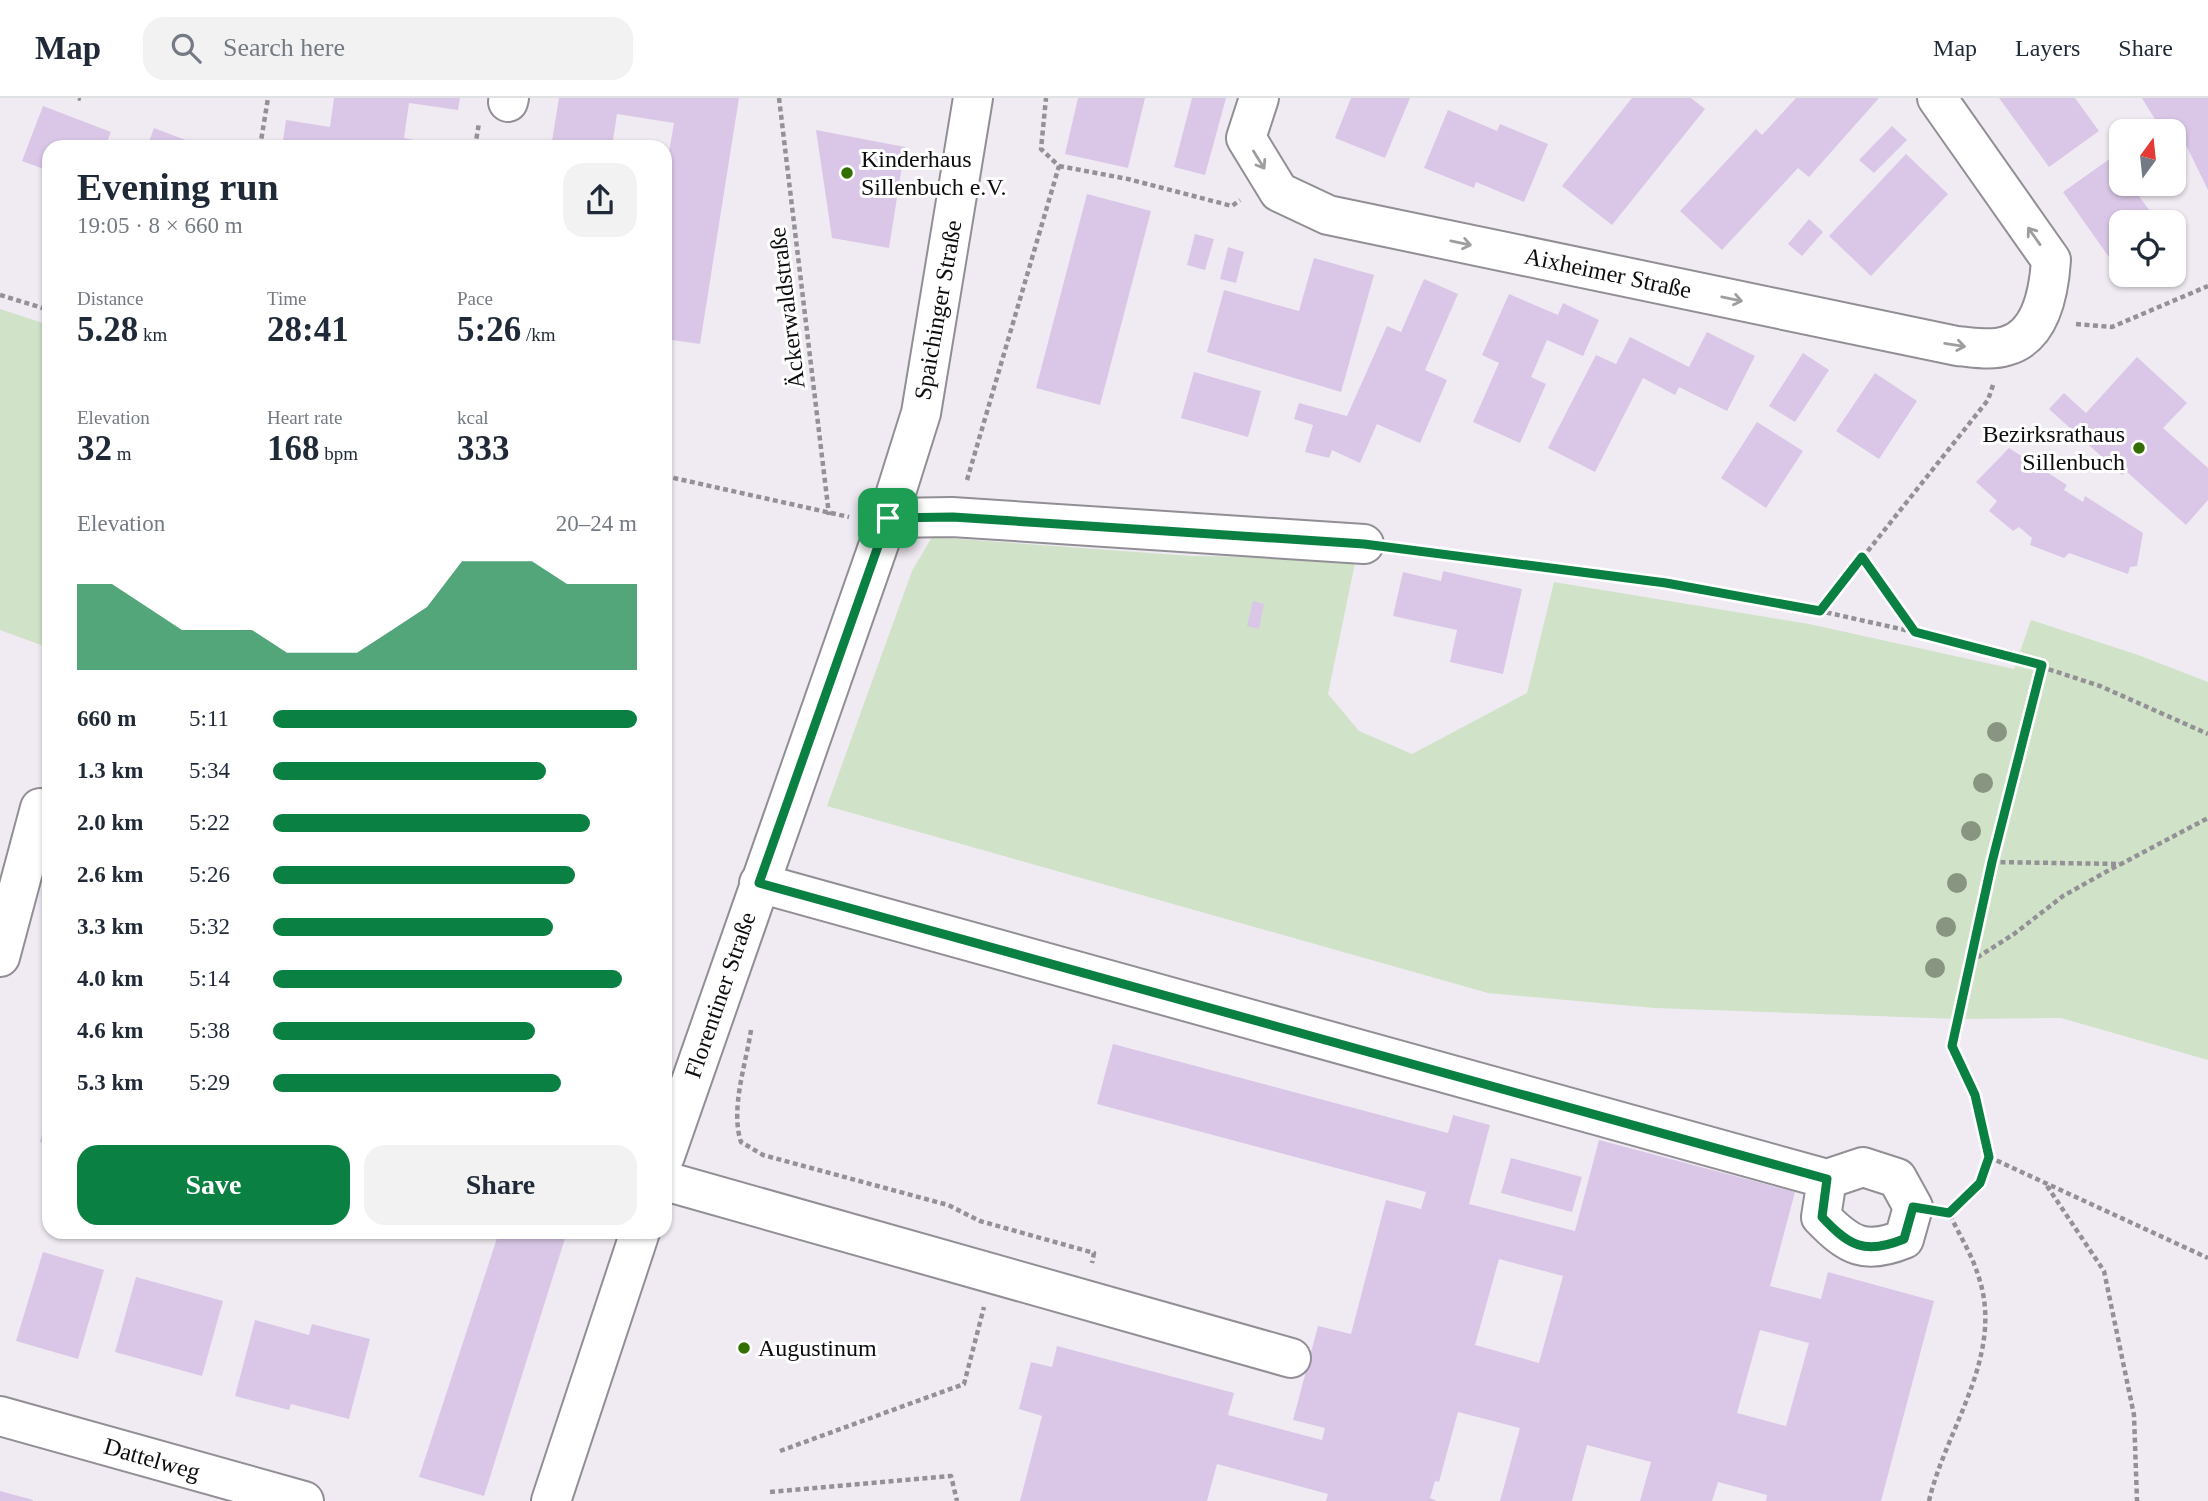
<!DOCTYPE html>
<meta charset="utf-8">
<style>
body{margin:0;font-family:Georgia,serif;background:#f2f2f3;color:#1f2937;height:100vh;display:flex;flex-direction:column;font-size:26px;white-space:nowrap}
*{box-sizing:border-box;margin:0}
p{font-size:23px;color:#747a83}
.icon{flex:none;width:38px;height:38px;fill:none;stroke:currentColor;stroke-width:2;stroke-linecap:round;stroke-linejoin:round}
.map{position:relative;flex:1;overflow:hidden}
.details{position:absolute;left:42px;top:42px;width:630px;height:1099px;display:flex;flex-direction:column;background:#fff;border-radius:21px;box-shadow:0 2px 5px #0004}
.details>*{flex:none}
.needle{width:46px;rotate:15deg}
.buttons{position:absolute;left:2109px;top:21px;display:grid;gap:14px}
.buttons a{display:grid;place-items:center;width:77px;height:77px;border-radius:14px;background:#fff;box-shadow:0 2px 5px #0004;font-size:35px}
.pin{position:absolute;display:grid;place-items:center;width:60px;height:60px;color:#fff;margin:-30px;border-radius:14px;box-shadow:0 4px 10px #0006}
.round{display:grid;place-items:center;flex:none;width:74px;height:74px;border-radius:21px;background:#f2f2f3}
.headline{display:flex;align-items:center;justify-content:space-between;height:119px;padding:0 35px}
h1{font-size:38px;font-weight:600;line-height:52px}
.stats{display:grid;grid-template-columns:repeat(3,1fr);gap:10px;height:119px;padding:7px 35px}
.stats div{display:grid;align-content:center}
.stats b{font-size:35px;font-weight:600}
.stats small{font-size:19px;font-weight:400}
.stats p{font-size:19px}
.chart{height:196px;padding:14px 35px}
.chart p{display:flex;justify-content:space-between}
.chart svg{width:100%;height:126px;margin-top:7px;fill:#0b8043;opacity:.7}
.primary-button{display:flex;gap:14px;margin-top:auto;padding:14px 35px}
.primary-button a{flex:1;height:80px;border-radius:21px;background:#0b8043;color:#fff;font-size:28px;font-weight:600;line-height:80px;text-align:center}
.primary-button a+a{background:#f2f2f3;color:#1f2937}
ul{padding:0 35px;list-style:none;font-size:23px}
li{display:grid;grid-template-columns:112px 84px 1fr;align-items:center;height:52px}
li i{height:18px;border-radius:9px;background:#0b8043}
header{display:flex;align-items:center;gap:42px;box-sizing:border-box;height:98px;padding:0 35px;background:#fff;border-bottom:2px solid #e0e1e3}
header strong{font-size:33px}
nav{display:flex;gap:38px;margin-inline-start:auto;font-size:24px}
.search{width:490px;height:63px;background:#f2f2f3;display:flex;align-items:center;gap:18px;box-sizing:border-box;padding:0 24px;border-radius:21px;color:#747a83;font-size:26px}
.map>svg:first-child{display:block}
</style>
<header>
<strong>Map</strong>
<div class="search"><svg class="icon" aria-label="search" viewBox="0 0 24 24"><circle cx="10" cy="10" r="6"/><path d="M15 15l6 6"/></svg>Search here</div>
<nav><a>Map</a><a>Layers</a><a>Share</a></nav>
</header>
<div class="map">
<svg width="2208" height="1403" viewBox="0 0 2208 1403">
<rect width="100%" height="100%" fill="#f0ebf3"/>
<!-- green -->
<g fill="#d0e2c8">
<polygon points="0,211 49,227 49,550 0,532"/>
<polygon points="932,439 1192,458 1356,460 1328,596 1359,633 1412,656 1527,595 1554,484 1809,526 2014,571 2031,522 2138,557 2208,584 2208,962 2061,920 1957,921 1655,910 1488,895 827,708 912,473"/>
</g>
<!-- building -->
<g fill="#dac7e7" fill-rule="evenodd">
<polygon points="334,0 460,0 458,12 409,5 404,40 450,49 282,49 286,22 330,29"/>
<polygon points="559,0 739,0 700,246 665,241 665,77 674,25 617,16 612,49 551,49"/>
<polygon points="1078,0 1145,0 1128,70 1065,56"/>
<polygon points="1192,0 1226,0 1205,77 1174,69"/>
<polygon points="1351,0 1410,0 1385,60 1335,40"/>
<polygon points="1632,0 1691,0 1705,11 1612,127 1562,88"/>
<polygon points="1796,0 1879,0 1809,79 1798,70 1722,152 1680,113 1756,31 1762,37"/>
<polygon points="1999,0 2075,0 2099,33 2049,69"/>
<polygon points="2142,0 2208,0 2208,92 2182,39 2174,43 2174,33 2162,33"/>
<polygon points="43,8 111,34 105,49 49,49 49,73 22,63"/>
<polygon points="1448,12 1497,33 1500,26 1548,46 1524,104 1476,84 1474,90 1424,70"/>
<polygon points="1892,28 1907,42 1874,75 1859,62"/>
<polygon points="154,30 204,49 147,49"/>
<polygon points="816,32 905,49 889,150 832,140"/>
<polygon points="1906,56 1948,96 1871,178 1829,138"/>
<polygon points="2111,60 2121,73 2121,86 2130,86 2158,124 2121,124 2121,165 2116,169 2063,94"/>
<polygon points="1087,96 1151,113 1100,307 1036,290"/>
<polygon points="1809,121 1823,134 1802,158 1788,146"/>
<polygon points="1195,136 1214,141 1205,172 1187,167"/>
<polygon points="1228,149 1244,154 1236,185 1220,181"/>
<polygon points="1314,160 1374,177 1341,294 1207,254 1224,192 1299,213"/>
<polygon points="1424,181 1458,196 1425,272 1447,282 1420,345 1377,326 1360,365 1332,352 1329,360 1305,354 1313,327 1294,321 1299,305 1347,318 1387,228 1401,234"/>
<polygon points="1509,196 1558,217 1563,205 1599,222 1583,258 1547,242 1531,279 1546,286 1520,345 1473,324 1499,265 1482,257"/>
<polygon points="1707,234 1755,258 1727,313 1679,289 1675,297 1643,280 1595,374 1548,350 1596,257 1616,266 1630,239 1689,269"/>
<polygon points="1803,255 1829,272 1795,324 1769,308"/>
<polygon points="2137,259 2187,305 2163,330 2208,370 2208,402 2186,427 2126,373 2122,377 2049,311 2064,295 2086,315"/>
<polygon points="1194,274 1261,293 1248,339 1181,320"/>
<polygon points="1875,275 1917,303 1879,361 1836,333"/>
<polygon points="1757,324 1803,353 1766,410 1721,380"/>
<polygon points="2009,350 2067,387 2064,392 2083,404 2085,398 2143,435 2137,468 2130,469 2128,476 2069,455 2064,460 2030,447 2032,440 2019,429 2013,433 1989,413 1997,403 1976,384"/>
<polygon points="1443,473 1522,491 1503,576 1450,564 1457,532 1393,518 1403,474 1441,483"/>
<polygon points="1253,503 1264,506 1259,531 1247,528"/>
<path d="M 1113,946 L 1448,1035 L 1453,1017 L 1490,1027 L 1469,1106 L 1575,1133 L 1599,1042 L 1795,1094 L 1770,1188 L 1821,1201 L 1828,1174 L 1934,1203 L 1881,1403 L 1766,1403 L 1767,1397 L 1718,1384 L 1712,1403 L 1640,1403 L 1651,1364 L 1587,1347 L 1572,1403 L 1500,1403 L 1520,1330 L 1458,1314 L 1439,1384 L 1435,1383 L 1430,1400 L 1437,1403 L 1326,1403 L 1328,1396 L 1217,1366 L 1207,1403 L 1020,1403 L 1042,1318 L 1019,1311 L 1031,1264 L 1052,1269 L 1057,1248 L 1234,1295 L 1228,1317 L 1322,1342 L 1325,1330 L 1293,1322 L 1318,1228 L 1351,1236 L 1386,1102 L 1421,1111 L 1426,1094 L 1097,1006 ZM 1499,1161 L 1563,1178 L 1539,1265 L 1475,1247 ZM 1760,1232 L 1809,1245 L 1786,1328 L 1737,1315 Z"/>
<polygon points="48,1014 49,1014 49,1046 40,1044"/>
<polygon points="1511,1060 1582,1079 1572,1114 1501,1095"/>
<polygon points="499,1134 567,1134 484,1398 419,1379"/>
<polygon points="43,1154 104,1172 78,1261 16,1243"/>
<polygon points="136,1179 223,1203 202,1278 115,1254"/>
<polygon points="255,1222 309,1237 312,1226 370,1241 349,1321 291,1306 289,1312 235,1298"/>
<polygon points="0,1393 33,1402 33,1403 0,1403"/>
</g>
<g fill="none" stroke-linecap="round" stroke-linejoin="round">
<!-- minor casing -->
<g stroke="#928e95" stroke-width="42">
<g id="minor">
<path d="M 1259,0 L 1246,40 L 1279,94 L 1328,117 L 1957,248 C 1972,249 1991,253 2006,248 C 2042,238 2049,193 2051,162 L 1937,0"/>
<polyline points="508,4 509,0"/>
<polyline points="888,420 952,419 1364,446"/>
<path d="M 759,785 L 1827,1081 L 1863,1069 L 1897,1080 L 1913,1109 L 1904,1141 C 1865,1157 1849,1148 1821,1119 L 1827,1081"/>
<polyline points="0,859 40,710"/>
<polyline points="665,1058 888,420 921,315 973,0"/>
<polyline points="665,1083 1291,1260"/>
<polyline points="0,1318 304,1403"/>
<polyline points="551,1403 640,1134"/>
</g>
</g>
<!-- path -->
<g stroke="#949196" stroke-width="4.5" stroke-dasharray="5 3.5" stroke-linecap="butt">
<polyline points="78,0 81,1"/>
<polyline points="779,0 829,417"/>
<polyline points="260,49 268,0"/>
<polyline points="475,49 479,25"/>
<polyline points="1059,68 1128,81 1232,108 1240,102"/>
<polyline points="0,197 49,212"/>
<polyline points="2076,226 2112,229 2208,188"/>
<polyline points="665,378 849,419"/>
<polyline points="967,382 1059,68 1041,51 1046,0"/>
<polyline points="1398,450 1666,485 1820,513 1977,548 2100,588 2208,636"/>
<polyline points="1862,459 1914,533"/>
<polyline points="1820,513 1988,302 1993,287"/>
<polyline points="1992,764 2121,766 2208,720"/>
<polyline points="1970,864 2014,836 2063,798 2120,766"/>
<path d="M 751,932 C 746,966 730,1011 741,1044 L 763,1057 L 948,1107 L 980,1123 L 1094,1155 L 1092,1165"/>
<polyline points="1989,1059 2208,1160"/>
<polyline points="2047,1088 2104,1173 2134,1317 2137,1403"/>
<polyline points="1949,1115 1980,1085 1989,1059 1975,997 1952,948 1992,764 2042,567"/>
<polyline points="780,1353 964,1286 984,1209"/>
<polyline points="770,1394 951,1378 957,1403"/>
<path d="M 1929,1403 C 1946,1330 2006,1256 1978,1177 C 1972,1157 1960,1138 1951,1119"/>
</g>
<!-- minor -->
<use href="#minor" stroke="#fff" stroke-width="38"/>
</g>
<!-- trees -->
<g fill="#889581">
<circle cx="1997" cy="634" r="10"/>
<circle cx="1983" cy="685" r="10"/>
<circle cx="1971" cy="733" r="10"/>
<circle cx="1957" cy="785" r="10"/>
<circle cx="1946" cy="829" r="10"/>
<circle cx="1935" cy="870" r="10"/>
</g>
<!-- one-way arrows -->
<defs><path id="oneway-shaft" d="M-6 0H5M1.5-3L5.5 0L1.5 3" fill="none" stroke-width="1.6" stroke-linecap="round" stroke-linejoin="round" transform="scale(1.75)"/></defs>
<g stroke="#9e9e9f">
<use href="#oneway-shaft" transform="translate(1259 62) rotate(58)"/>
<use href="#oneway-shaft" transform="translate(2034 138) rotate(-125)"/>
<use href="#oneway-shaft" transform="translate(1461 145) rotate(12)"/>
<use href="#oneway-shaft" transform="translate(1732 201) rotate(12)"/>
<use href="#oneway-shaft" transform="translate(1955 247) rotate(9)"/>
</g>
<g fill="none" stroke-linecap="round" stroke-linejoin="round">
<!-- route casing -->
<g stroke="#fff" stroke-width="14">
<path id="route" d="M 953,419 L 1364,446 L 1666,485 L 1820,513 L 1862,459 L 1915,534 L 2042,567 L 1992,764 L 1952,948 L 1975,997 L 1989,1059 L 1980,1085 L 1949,1115 L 1913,1109 L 1904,1141 C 1865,1157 1849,1148 1822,1119 L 1827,1081 L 759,785 L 888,420 Z"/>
</g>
<!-- route -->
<use href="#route" stroke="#0b8043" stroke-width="9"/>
</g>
<!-- markers -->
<g fill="#336f00" stroke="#fff" stroke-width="2.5">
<circle cx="847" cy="75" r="7"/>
<circle cx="2139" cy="350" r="7"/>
<circle cx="744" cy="1250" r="7"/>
</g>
<g text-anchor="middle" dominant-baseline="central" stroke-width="6" stroke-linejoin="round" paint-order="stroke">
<!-- poi labels -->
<g font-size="24" fill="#0d0c0e" stroke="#fff" text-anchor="start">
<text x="861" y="61">Kinderhaus<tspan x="861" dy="28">Sillenbuch e.V.</tspan></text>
<text x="2125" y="336" text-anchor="end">Bezirksrathaus<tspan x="2125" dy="28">Sillenbuch</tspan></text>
<text x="758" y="1250">Augustinum</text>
</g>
<!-- street labels -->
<g font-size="24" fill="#0d0c0e" stroke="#fff">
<text transform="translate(1608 175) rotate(12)">Aixheimer Straße</text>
<text transform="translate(787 210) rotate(-97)">Äckerwaldstraße</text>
<text transform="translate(938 212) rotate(-80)">Spaichinger Straße</text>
<text transform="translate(720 897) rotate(-71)">Florentiner Straße</text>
<text transform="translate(152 1361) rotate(16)">Dattelweg</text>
</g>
</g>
</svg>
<div class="buttons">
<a><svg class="needle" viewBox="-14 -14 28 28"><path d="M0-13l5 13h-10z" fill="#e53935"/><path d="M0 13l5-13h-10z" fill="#747a83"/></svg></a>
<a><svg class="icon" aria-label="locate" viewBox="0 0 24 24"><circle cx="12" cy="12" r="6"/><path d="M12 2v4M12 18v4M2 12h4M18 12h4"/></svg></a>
</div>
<div class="pin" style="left:888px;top:420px;background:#1e9e55"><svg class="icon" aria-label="arrive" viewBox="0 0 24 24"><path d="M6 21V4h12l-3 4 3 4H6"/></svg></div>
<section class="details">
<div class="headline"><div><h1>Evening run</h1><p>19:05 · 8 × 660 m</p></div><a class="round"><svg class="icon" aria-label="share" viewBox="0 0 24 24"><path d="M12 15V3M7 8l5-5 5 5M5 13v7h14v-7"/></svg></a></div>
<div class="stats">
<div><p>Distance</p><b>5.28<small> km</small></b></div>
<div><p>Time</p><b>28:41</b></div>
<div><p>Pace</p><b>5:26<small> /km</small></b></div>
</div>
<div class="stats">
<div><p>Elevation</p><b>32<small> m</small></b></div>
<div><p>Heart rate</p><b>168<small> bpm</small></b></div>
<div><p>kcal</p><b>333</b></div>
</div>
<div class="chart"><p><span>Elevation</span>20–24 m</p>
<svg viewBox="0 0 160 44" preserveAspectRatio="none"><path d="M0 44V14L10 14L20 22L30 30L40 30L50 30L60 38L70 38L80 38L90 30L100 22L110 6L120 6L130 6L140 14L150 14L160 14V44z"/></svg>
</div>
<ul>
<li><b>660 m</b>5:11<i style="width:100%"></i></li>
<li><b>1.3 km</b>5:34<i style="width:75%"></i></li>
<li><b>2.0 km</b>5:22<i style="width:87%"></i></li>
<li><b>2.6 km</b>5:26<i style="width:83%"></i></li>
<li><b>3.3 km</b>5:32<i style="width:77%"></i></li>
<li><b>4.0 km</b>5:14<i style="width:96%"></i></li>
<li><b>4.6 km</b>5:38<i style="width:72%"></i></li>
<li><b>5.3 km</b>5:29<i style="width:79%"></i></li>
</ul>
<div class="primary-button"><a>Save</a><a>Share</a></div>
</section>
</div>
